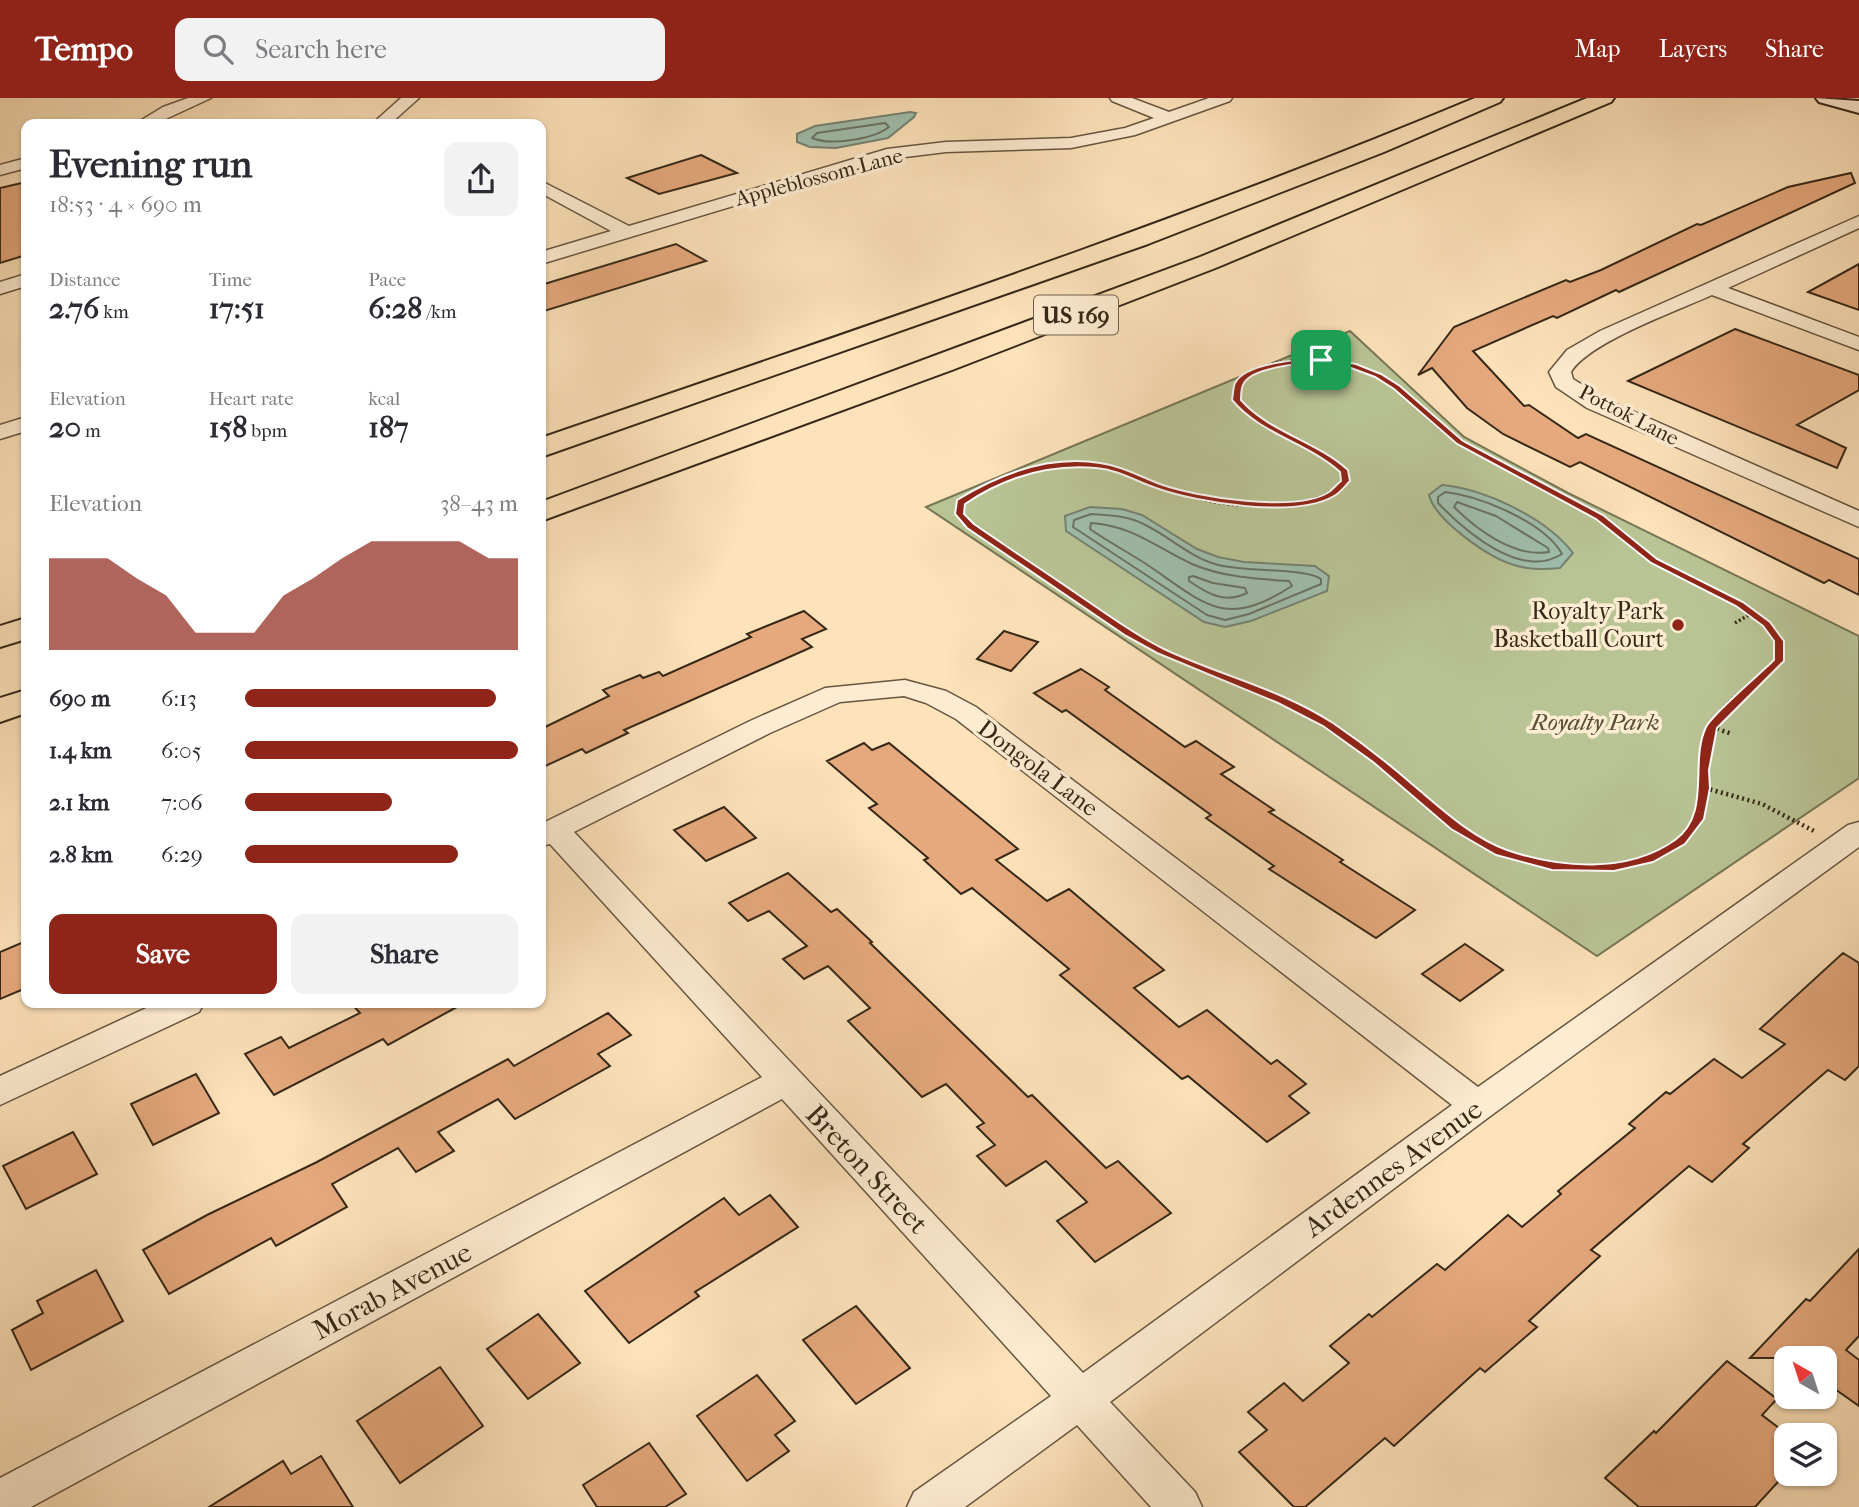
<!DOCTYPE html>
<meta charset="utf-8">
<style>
body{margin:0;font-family:"IM FELL French Canon",serif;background:#f2f2f3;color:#2b2b33;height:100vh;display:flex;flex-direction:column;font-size:26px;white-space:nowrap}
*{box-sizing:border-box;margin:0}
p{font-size:23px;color:#7c7c81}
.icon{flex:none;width:38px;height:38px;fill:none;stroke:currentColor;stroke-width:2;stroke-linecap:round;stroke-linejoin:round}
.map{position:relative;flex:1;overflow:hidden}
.details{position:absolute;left:21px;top:21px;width:525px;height:889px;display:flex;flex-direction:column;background:#fff;border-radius:14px;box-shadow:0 2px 5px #0004}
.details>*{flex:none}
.needle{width:46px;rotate:321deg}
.fabs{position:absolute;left:1774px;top:1248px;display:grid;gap:14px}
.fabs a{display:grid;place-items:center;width:63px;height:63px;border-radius:14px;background:#fff;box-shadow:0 2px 5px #0004;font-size:35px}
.pin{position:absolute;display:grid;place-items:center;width:60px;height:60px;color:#fff;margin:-30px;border-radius:14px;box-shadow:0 4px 10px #0006}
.round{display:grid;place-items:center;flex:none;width:74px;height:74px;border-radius:14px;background:#f2f2f3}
.summary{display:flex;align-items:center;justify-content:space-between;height:119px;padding:0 28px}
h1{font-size:38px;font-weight:700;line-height:52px}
.stats{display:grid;grid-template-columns:repeat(3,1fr);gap:10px;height:119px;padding:7px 28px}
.stats div{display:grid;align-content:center}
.stats b{font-size:30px;font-weight:700}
.stats small{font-size:19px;font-weight:400}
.stats p{font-size:19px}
.chart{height:196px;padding:14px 28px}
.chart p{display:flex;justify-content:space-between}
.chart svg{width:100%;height:126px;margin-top:7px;fill:#8f2418;opacity:.7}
.primary-button{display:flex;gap:14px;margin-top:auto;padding:14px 28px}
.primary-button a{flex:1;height:80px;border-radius:14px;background:#8f2418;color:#fff;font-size:28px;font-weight:700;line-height:80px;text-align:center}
.primary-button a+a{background:#f2f2f3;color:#2b2b33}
ul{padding:0 28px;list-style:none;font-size:23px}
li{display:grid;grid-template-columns:112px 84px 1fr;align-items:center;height:52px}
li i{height:18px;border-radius:9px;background:#8f2418}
header{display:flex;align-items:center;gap:42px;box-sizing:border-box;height:98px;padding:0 35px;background:#8f2418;color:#fff}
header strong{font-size:33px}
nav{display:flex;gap:38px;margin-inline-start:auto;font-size:24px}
.search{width:490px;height:63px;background:#f2f2f3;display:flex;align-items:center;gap:18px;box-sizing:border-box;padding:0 24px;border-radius:14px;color:#7c7c81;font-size:26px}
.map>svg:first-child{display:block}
</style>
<header>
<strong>Tempo</strong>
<div class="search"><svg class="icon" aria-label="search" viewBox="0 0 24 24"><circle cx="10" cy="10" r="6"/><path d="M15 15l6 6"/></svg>Search here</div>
<nav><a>Map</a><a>Layers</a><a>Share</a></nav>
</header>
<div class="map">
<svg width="1859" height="1409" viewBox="0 0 1859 1409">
<rect width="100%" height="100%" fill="#fde2ba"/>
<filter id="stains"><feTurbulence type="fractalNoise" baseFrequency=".00286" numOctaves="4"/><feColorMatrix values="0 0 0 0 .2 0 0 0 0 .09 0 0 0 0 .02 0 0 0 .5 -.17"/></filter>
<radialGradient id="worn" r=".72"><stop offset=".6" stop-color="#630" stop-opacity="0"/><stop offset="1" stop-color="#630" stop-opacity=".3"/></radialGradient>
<!-- green -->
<polygon fill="#b9c495" stroke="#777656" stroke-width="2" points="1350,233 1464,339 1568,395 1859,538 1859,680 1597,858 926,409"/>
<!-- water -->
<g fill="#9fbead" stroke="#758271" stroke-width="2">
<polygon points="910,14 916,15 914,19 888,40 836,50 810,49 797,44 797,36 815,28"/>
<path d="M 1442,387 C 1485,391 1546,420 1573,455 L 1560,470 C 1543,472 1527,472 1511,466 C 1487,458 1435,422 1429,397 Z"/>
<polygon points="1090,409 1122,411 1142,417 1197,451 1218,459 1244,464 1315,468 1329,478 1327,493 1251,523 1225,529 1204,524 1066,433 1065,418"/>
</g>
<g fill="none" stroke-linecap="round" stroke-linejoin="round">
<!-- shore -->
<g stroke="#6a7362" stroke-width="2">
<path d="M 885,25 L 889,29 C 874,41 830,48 812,40 L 817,35 Z"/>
<path d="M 1445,394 C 1480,398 1544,424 1562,456 C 1521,482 1466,434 1438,405 L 1438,399 Z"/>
<path d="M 1457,404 L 1496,418 L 1548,450 L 1549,454 C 1515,460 1477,432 1454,409 Z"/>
<path d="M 1091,416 C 1105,417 1120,417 1134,422 C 1163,432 1185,457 1215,466 C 1243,475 1303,469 1321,481 L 1321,486 L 1249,516 L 1225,522 L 1207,517 L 1073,429 L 1074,422 Z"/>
<path d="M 1091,425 C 1134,428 1155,449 1192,466 C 1222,479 1256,481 1289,483 L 1292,488 C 1228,529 1209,510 1155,472 C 1134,457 1111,446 1090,431 Z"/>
<path d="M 1193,478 L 1213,485 L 1245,490 L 1247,495 C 1225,506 1208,496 1189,483 L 1189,479 Z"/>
</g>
</g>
<!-- building -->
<g fill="#e5a97d" stroke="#352817" stroke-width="2">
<polygon points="701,57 737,75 659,96 627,80"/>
<polygon points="1851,75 1855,85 1619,194 1616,192 1557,220 1553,218 1473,253 1524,308 1529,307 1578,340 1586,336 1859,461 1859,497 1829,482 1824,485 1580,364 1570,369 1503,336 1467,310 1432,270 1418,277 1454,229 1566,182 1570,184 1601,172 1697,126 1701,127 1788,89"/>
<polygon points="26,84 26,157 0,165 0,90"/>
<polygon points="676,146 706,163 541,214 541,187"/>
<polygon points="1859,166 1859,212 1808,194"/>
<polygon points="1735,231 1859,277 1859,292 1797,327 1846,350 1837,370 1628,283"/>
<polygon points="804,513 826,531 802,541 812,549 624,632 628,635 586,655 582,651 541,670 541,631 609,598 603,592 640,577 643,580 659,574 663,578 751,539 747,536"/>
<polygon points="1004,533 1038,544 1011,573 977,561"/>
<polygon points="1081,571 1109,589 1105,592 1185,649 1196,643 1234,669 1221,676 1274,712 1269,714 1343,762 1340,764 1415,812 1376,840 1269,771 1274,768 1206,720 1211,717 1066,612 1062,614 1034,595"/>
<polygon points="864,645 872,652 889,645 1018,751 996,762 1047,803 1069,791 1164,872 1134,890 1179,929 1207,912 1271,966 1277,962 1306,986 1289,998 1309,1015 1267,1044 1188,978 1182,981 1060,877 1069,871 972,790 961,796 924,762 928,760 869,710 877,706 827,663"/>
<polygon points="724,709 756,740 706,763 674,732"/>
<polygon points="788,775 831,814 837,811 872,844 870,845 1028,999 1032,997 1106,1070 1118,1063 1171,1115 1095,1164 1057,1123 1087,1104 1046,1063 1006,1088 977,1058 995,1047 977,1029 984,1025 946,986 922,999 848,923 870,910 828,868 804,881 783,861 807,848 769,813 748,823 729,805"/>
<polygon points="26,843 26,890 0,901 0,854"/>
<polygon points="1465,846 1503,872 1460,903 1422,876"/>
<polygon points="1843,855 1859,865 1859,968 1845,982 1828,972 1743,1046 1749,1050 1712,1084 1689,1068 1591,1152 1600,1158 1529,1223 1537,1229 1485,1274 1480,1270 1394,1348 1385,1340 1305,1409 1294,1409 1239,1354 1267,1332 1248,1314 1284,1285 1303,1303 1349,1265 1330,1248 1369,1216 1372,1219 1437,1166 1445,1172 1508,1117 1522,1129 1561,1096 1558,1093 1635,1030 1629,1026 1666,994 1670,996 1714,961 1742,980 1785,946 1760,931"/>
<polygon points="351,905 464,905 388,947 383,941 274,997 245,956 281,939 289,950 360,915"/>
<polygon points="608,915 631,937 598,956 610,968 515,1021 498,1001 438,1034 454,1053 416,1074 398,1050 332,1086 347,1109 276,1148 271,1140 169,1196 143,1152 207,1117 317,1064 508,961 514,968"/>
<polygon points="196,976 219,1015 153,1047 131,1006"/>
<polygon points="73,1034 97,1076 26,1111 3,1068"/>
<polygon points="770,1097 798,1129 695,1194 699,1198 629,1245 585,1193 724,1100 739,1117"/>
<polygon points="1859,1151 1859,1238 1846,1252 1859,1262 1859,1308 1825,1284 1825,1260 1750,1260 1806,1201 1810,1203"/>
<polygon points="96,1172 123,1223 31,1272 12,1232 43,1215 37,1203"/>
<polygon points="856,1208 910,1270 856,1306 803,1242"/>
<polygon points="538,1216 580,1265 528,1301 487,1251"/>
<polygon points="1727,1263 1777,1301 1762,1317 1787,1336 1787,1374 1755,1409 1639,1409 1605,1380 1654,1333 1656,1335"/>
<polygon points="440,1269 483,1328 400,1385 357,1323"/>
<polygon points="757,1277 795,1323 775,1337 789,1353 747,1383 697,1318"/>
<polygon points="649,1345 686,1396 665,1409 597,1409 583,1387"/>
<polygon points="321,1358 353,1409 209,1409 283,1363 291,1376"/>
</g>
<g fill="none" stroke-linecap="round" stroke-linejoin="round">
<!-- street casing -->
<g stroke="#675640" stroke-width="3">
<g id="street">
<polygon points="188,0 211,0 155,26 135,26 163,9"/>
<polygon points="401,0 419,0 390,26 372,26"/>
<polygon points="1110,0 1132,0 1169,14 1209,0 1232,0 1230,3 1135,37 1071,50 946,54 889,61 541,166 541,154 611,133 541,95 541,83 629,128 887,51 946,44 1071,40 1125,30 1154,20 1112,3"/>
<polygon points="26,60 26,70 0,77 0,67"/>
<path d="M 1859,118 L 1859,130 L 1728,190 L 1859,239 L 1859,252 L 1712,197 C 1677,213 1589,244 1571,274 L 1573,281 L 1603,300 L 1859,413 L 1859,429 L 1587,310 L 1556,289 L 1549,274 L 1567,252 L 1600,233 Z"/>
<polygon points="26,176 26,188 0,196 0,184"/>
<polygon points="26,319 26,333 0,341 0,327"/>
<path d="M 905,582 L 946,593 L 976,609 L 1478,989 L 1848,727 L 1859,724 L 1859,749 L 1489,1019 L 1110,1304 L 1195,1394 L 1202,1409 L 1151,1409 L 1077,1327 L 965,1409 L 907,1409 L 914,1394 L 1051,1298 L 782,1001 L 31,1409 L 0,1409 L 0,1380 L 762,979 L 550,746 L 541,748 L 541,726 L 750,623 L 825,590 ZM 904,598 L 926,605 L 956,621 L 1452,1007 L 1083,1275 L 574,734 L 770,635 L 840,604 Z"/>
<polygon points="157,905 204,905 199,914 0,1007 0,978"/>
</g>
</g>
<!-- secondary casing -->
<g stroke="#352817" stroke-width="4">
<polygon id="secondary" points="1816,0 1859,3 1859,15 1819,4"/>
</g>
<!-- highway casing -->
<g stroke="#352817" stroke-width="4">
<g id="highway">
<path d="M 1475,0 L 1503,0 L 1500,4 L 1384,54 L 1148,146 L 541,359 L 541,340 C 854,232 1169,128 1475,0 Z"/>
<polygon points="1587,0 1614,0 1611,4 1218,169 952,272 541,423 541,404 1200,159"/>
<polygon points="26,520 26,541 0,549 0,528"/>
<polygon points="26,592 26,615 0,624 0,600"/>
</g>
</g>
<!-- path-far1 -->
<g stroke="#352817" stroke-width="3.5" stroke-dasharray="2 2.5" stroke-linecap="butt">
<polyline points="1735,525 1752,515"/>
<path d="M 1120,530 L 971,428 L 959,416 L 960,404 C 1001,380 1048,362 1096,367 C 1125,370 1149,387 1177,395 C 1222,409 1310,420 1345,383 L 1345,373 C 1310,346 1268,333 1236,302 L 1239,285 C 1264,257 1322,259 1355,269 C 1400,282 1423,322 1461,346 C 1500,370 1545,385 1584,409 C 1610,425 1630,449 1656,464 C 1689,483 1747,499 1770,530"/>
</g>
<!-- path -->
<g stroke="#352817" stroke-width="4.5" stroke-dasharray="2 3.5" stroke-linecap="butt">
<path d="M 1117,528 C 1182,568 1257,586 1323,624 C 1392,663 1443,741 1523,761 C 1547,768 1571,769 1596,769 C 1625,769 1658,764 1680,743 C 1715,711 1692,667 1711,629 C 1725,602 1757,583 1779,563 L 1779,543 L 1769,528"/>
<polyline points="1712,629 1732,636"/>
<polyline points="1705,690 1762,706 1814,733"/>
</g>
<!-- street -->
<use href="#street" fill="#feecd2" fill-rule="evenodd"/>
<!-- secondary -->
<use href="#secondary" fill="#feecd2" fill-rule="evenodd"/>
<!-- highway -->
<use href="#highway" fill="#fde2ba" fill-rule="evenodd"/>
</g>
<!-- route -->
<path fill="#8f2418" stroke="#fff" stroke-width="2" fill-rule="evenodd" d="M 1321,260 L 1356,266 L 1381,276 L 1400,288 L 1463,343 L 1603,417 L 1657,461 L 1743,504 L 1770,524 L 1784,543 L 1784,563 L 1717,630 L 1709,672 L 1710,690 L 1704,721 L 1685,746 L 1653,764 L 1614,773 L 1552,772 L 1496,757 L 1451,731 L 1373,664 L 1323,628 L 1278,605 L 1157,555 L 1126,538 L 967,430 L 955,416 L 957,402 C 999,376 1049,357 1100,365 C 1122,368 1139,378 1160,386 C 1195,399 1297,415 1329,394 C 1333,391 1337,386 1341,383 L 1340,374 C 1308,345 1260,336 1232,302 C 1233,297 1233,289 1235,285 C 1245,265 1300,261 1321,260 ZM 1321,264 L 1351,270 L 1375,279 L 1394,291 L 1457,346 L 1596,421 L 1651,465 L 1736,508 L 1763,528 L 1774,543 L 1774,562 C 1761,575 1712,616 1706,629 C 1689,664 1712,715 1675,742 C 1627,776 1559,770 1507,752 C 1471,739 1441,710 1412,686 C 1387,664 1361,644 1333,625 C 1281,591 1219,577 1164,551 C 1135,537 1110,518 1083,500 C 1047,475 1010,451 974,426 L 964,416 L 965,406 C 1005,379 1048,366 1096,370 C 1119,372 1135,383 1156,390 C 1198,405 1295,421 1334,398 C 1340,395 1345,388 1350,383 L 1348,372 C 1316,343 1269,334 1241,302 C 1241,296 1241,289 1244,285 C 1253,269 1303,265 1321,264 Z"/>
<!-- markers -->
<circle fill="#8f2418" stroke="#feecd2" stroke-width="2.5" cx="1678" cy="527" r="7"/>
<g text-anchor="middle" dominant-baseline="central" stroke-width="7" stroke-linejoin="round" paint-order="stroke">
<!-- far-street labels -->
<g font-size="21" fill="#352817" stroke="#feecd2">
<text transform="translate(819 79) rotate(-15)">Appleblossom Lane</text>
<text transform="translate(1629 317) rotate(27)">Pottok Lane</text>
</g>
<!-- shield labels -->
<rect fill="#feecd2" stroke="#71634f" stroke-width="2" x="1034" y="197.5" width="84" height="39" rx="5"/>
<g font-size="23" font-weight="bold" fill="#352817">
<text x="1076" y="217">US 169</text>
</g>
<!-- poi labels -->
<g font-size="24" fill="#352817" stroke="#feecd2" text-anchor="end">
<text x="1664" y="513">Royalty Park<tspan x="1664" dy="28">Basketball Court</tspan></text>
</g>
<!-- park labels -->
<g font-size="24" font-style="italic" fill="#564f36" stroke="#feecd2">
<text x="1595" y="624">Royalty Park</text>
</g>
<!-- street labels -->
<g font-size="24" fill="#352817" stroke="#feecd2">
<text transform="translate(1038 670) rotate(37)">Dongola Lane</text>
</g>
<!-- near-street labels -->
<g font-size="28" fill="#352817" stroke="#feecd2">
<text transform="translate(1393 1070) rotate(-36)">Ardennes Avenue</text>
<text transform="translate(867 1071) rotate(47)">Breton Street</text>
<text transform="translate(392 1193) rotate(-28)">Morab Avenue</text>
</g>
</g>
<rect width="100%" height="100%" filter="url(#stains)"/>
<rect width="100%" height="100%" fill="url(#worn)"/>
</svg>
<div class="fabs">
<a><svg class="needle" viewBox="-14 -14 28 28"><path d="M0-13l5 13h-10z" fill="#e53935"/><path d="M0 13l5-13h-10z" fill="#7c7c81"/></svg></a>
<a><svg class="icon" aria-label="layers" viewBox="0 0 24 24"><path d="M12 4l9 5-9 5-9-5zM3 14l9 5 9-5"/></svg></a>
</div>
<div class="pin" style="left:1321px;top:262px;background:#1e9e55"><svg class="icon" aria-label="arrive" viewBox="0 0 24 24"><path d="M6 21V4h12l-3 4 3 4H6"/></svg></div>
<section class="details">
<div class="summary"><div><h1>Evening run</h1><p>18:53 · 4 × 690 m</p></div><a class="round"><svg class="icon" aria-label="share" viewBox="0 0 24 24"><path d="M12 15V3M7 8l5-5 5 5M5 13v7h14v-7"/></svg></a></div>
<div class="stats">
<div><p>Distance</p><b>2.76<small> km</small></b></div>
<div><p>Time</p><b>17:51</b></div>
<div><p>Pace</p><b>6:28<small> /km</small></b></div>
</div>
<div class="stats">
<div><p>Elevation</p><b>20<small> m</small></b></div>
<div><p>Heart rate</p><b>158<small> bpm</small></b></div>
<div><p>kcal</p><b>187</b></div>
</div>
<div class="chart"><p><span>Elevation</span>38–43 m</p>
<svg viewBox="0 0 160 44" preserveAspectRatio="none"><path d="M0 44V12L10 12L20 12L30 19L40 25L50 38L60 38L70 38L80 25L90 19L100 12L110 6L120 6L130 6L140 6L150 12L160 12V44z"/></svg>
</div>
<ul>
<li><b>690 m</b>6:13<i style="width:92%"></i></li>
<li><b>1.4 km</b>6:05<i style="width:100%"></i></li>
<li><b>2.1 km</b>7:06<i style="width:54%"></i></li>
<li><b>2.8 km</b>6:29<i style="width:78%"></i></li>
</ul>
<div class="primary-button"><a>Save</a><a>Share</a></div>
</section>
</div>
